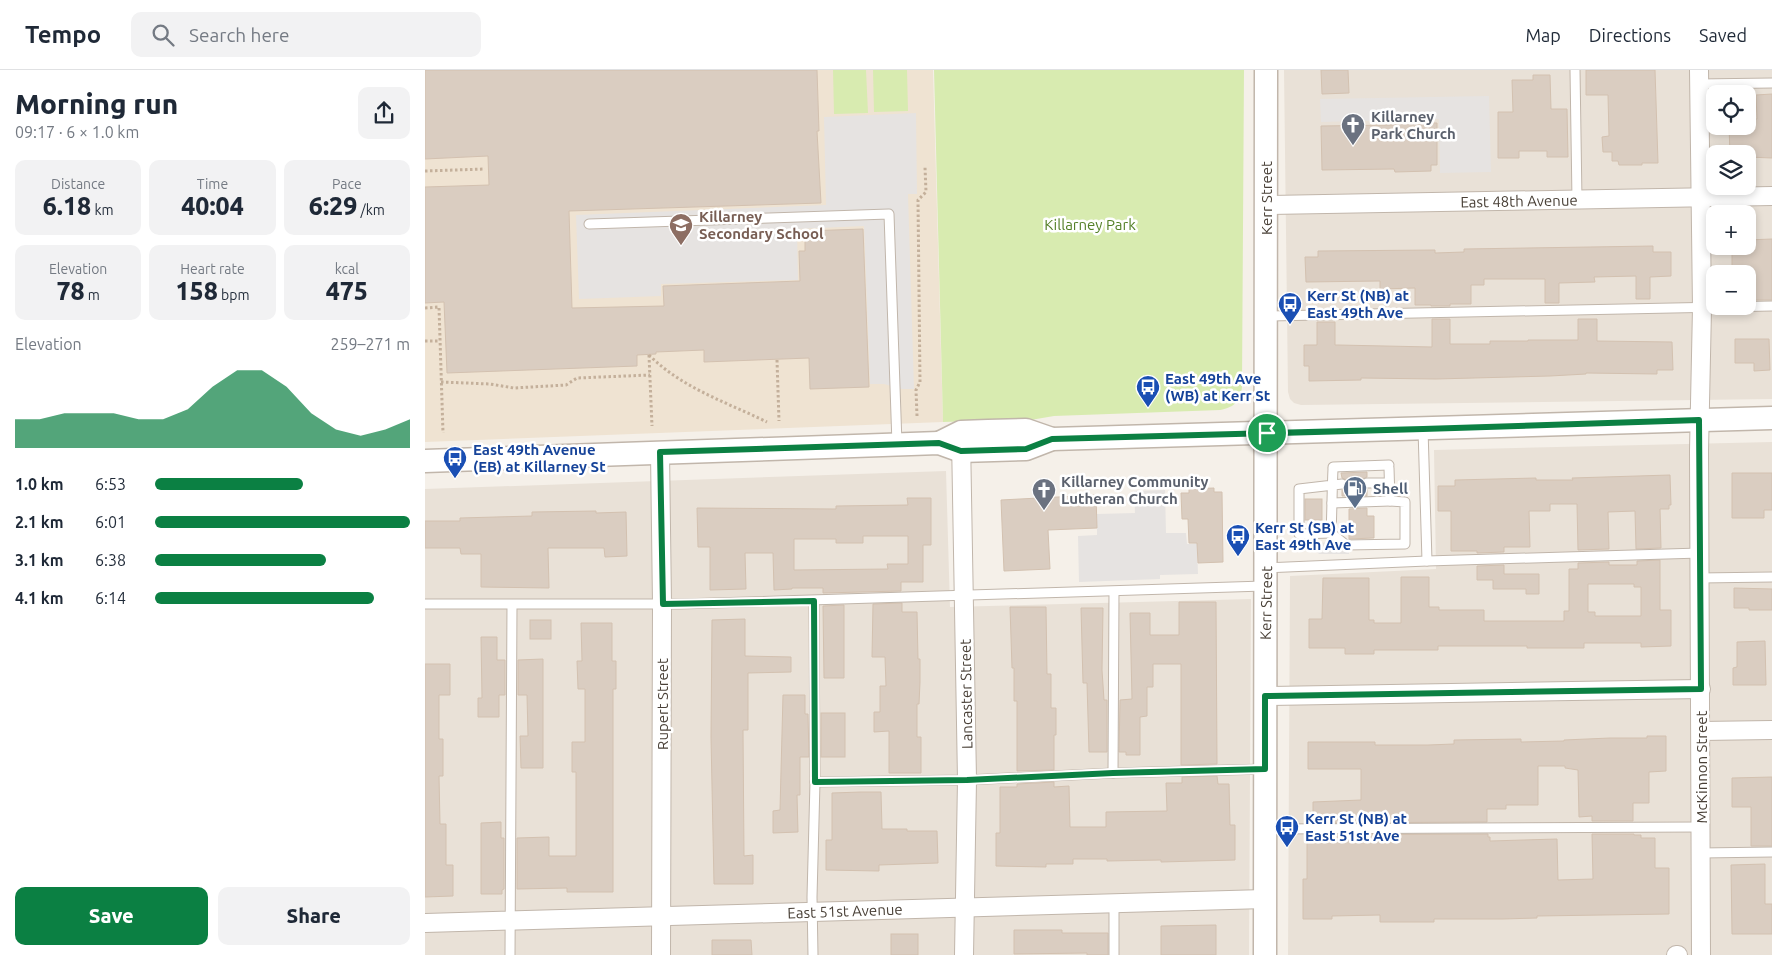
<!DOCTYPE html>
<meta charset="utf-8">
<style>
body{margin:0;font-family:Ubuntu,sans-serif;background:#f2f2f3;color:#1f2937;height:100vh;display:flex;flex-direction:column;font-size:19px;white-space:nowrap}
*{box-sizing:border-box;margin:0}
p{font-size:16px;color:#747a83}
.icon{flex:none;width:28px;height:28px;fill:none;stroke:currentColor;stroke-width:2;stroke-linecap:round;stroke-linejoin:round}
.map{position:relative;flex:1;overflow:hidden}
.sheet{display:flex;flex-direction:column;background:#fff;width:425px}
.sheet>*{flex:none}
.controls{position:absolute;left:1281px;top:15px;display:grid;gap:10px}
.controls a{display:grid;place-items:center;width:50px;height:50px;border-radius:10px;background:#fff;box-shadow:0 2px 8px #0003;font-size:25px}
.pin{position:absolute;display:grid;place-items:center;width:42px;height:42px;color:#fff;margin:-21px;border:2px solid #fff;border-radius:50%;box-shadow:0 1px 5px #0007}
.round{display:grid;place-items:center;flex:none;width:52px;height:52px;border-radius:10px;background:#f2f2f3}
.head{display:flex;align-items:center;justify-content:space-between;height:85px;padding:0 15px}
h1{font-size:28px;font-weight:800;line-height:38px}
.metrics{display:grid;grid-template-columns:repeat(3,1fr);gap:8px;height:85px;padding:5px 15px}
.metrics div{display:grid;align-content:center;border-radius:10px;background:#f2f2f3;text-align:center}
.metrics b{font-size:25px;font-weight:800}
.metrics small{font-size:14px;font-weight:400}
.metrics p{font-size:14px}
.chart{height:140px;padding:10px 15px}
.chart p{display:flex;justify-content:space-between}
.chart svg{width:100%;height:90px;margin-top:5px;fill:#0b8043;opacity:.7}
.button{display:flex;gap:10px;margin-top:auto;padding:10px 15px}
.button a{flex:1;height:58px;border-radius:10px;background:#0b8043;color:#fff;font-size:20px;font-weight:800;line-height:58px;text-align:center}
.button a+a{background:#f2f2f3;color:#1f2937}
ul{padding:0 15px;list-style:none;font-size:16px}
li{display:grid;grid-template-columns:80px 60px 1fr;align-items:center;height:38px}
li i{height:12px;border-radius:6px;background:#0b8043}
header{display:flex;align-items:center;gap:30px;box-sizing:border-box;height:70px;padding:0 25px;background:#fff;border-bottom:1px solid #e0e1e3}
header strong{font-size:24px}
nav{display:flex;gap:28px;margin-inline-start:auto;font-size:18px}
.search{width:350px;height:45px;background:#f2f2f3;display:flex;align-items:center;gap:12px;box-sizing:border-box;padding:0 18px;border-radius:10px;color:#747a83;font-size:19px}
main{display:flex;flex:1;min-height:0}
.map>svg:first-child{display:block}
</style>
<header>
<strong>Tempo</strong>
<div class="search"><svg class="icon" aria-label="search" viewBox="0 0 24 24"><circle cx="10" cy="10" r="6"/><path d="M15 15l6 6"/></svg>Search here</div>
<nav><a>Map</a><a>Directions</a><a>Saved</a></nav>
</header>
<main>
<section class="sheet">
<div class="head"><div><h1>Morning run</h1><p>09:17 · 6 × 1.0 km</p></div><a class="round"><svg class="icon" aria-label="share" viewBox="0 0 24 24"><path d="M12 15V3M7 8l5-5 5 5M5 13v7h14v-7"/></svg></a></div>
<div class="metrics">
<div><p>Distance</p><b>6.18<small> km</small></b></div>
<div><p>Time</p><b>40:04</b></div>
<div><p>Pace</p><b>6:29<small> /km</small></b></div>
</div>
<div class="metrics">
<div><p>Elevation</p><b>78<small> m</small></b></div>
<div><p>Heart rate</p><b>158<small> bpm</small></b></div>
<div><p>kcal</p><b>475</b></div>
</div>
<div class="chart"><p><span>Elevation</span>259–271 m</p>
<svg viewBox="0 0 160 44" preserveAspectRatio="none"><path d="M0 44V30L10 30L20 27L30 27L40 27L50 30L60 30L70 25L80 14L90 6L100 6L110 14L120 27L130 35L140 38L150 35L160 30V44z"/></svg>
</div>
<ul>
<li><b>1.0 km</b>6:53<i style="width:58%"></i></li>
<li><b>2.1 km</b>6:01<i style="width:100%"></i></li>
<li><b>3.1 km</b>6:38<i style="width:67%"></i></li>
<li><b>4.1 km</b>6:14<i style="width:86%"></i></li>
</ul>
<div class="button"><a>Save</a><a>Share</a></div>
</section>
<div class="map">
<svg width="1347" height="885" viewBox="0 0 1347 885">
<rect width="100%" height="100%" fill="#f5f0e9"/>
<!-- residential -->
<g fill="#e9e1d7" fill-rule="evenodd">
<path d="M 859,0 L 1347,0 L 1347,329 L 876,335 L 869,333 L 865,329 L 863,322 ZM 1290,24 L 1322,24 L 1322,56 L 1290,56 ZM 1290,84 L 1322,84 L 1322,116 L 1290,116 ZM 1290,144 L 1322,144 L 1322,176 L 1290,176 ZM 1290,204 L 1322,204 L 1322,236 L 1290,236 Z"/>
<polygon points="1347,372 1347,885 863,885 865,506 1011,499 1009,380"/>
<polygon points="521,401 525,537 826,529 824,885 0,885 0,419"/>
</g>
<!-- education -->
<polygon fill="#efe3d2" points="0,0 508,0 518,352 0,372"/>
<!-- green -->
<g fill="#d8ebb0">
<polygon points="408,0 441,0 443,43 409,44"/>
<polygon points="448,0 482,0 483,41 449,42"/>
<path d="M 509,0 L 819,0 L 817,316 C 816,331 810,337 795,340 L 629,346 L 570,356 L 550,351 L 518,352 Z"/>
</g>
<!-- parking -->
<g fill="#e6e3e1">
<polygon points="1064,26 1066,102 1015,103 1014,49 896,52 895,29"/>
<polygon points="491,43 492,124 483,124 489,319 477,319 459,314 445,314 439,156 372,159 373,210 236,214 236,226 154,229 151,145 401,135 399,47"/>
<polygon points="740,420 741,463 761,463 762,474 772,473 773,504 735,505 735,509 654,512 653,466 672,465 672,444 710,443 709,421"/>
<polygon points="924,472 924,484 894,484 884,473"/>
</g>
<!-- building -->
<g fill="#dacdc1" stroke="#d3c1b0" fill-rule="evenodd">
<polygon points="0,0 392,0 394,61 392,61 396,133 144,141 147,238 239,236 238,216 375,211 374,181 380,181 380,161 438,159 444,317 385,319 384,288 279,292 279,280 231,282 231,284 212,285 212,296 22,303 19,232 0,233 0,117 64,115 63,86 0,89"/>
<polygon points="896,0 923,0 924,23 897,24"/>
<polygon points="1161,0 1230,0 1233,93 1217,93 1217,95 1194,95 1193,91 1187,91 1187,82 1178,82 1177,67 1184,66 1183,25 1161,25"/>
<polygon points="1108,5 1125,5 1126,39 1142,39 1143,87 1122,87 1122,81 1094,81 1094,88 1073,88 1073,42 1088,42 1087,10 1108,10"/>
<polygon points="1347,24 1347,88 1322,87 1322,84 1305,84 1304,56 1322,56 1322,49 1332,49 1331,25"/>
<polygon points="969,51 1005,51 1005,53 1012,53 1012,95 1006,95 1006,101 970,102 969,99 897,100 896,56 969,55"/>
<polygon points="1347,169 1347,230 1322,230 1322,200 1307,200 1307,176 1322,176 1322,170"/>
<polygon points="1228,176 1228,182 1246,182 1246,206 1225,207 1225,229 1211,229 1211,206 1169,207 1170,212 1134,213 1134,233 1120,233 1120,209 1059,209 1059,215 1046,215 1046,234 1025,234 1025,236 1006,236 1006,235 990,235 990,218 955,219 955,211 881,212 880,187 893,187 893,181 1010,180 1010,183 1039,182 1039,179"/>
<polygon points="1007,249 1025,249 1025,274 1065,274 1065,271 1103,271 1103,270 1153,270 1153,249 1172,249 1172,271 1247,272 1248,300 1232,300 1232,304 1161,303 1161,304 1125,306 1011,309 936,308 936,310 884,311 884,296 879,296 879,275 892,275 892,252 910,252 910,275 913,275 1007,277"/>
<polygon points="1310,269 1344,269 1345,300 1329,301 1329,293 1310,293"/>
<polygon points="942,402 942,407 937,409 936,413 938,418 942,419 942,426 917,426 917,420 921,419 923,414 922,410 917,408 916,403"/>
<polygon points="1307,403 1347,403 1347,440 1339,440 1339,448 1307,448"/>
<polygon points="1245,405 1246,435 1244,435 1244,439 1235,439 1236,478 1211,479 1210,441 1183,442 1184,479 1153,480 1152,434 1125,434 1125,441 1104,441 1105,477 1079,477 1079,482 1052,483 1052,481 1026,481 1026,441 1013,441 1013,416 1030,416 1030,410 1111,408 1111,410 1148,410 1147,408"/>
<polygon points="789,418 789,422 797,422 798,492 773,493 772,473 764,473 763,449 757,449 756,423 764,423 764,419"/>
<polygon points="671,425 672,458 623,460 625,499 579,501 576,430"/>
<path d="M 482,428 L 506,428 L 506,475 L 498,475 L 498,512 L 476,512 L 476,521 L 398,523 L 398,518 L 367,518 L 367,519 L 349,520 L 348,483 L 320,483 L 321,519 L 285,520 L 285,477 L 273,477 L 272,438 L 411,439 L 411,436 L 483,435 ZM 438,466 L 483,466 L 483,494 L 462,494 L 463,499 L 369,500 L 369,469 L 411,469 L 411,473 L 438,473 Z"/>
<rect x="880" y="429" width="17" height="21"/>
<polygon points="942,438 942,446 949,446 949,468 924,469 924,439"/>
<polygon points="171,441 171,443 201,442 202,486 180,487 179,478 123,478 124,518 56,517 56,484 36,484 35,478 0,478 0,451 35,451 35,448 107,446 107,442"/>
<path d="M 1235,490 L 1235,540 L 1246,540 L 1246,576 L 1216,577 L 1216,573 L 1159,573 L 1159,578 L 1102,578 L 1102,576 L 1013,576 L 1013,580 L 949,580 L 949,584 L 920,584 L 920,578 L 884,578 L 884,549 L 897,549 L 898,508 L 944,508 L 944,550 L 949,550 L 949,553 L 976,553 L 976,507 L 1004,507 L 1004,537 L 1014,537 L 1014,540 L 1059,540 L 1059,551 L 1139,551 L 1139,541 L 1144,541 L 1144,499 L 1153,499 L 1153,493 L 1184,492 L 1184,495 L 1212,495 L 1212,491 ZM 1163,514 L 1209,514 L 1209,517 L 1216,517 L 1216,546 L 1170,546 L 1170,542 L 1163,542 Z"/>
<polygon points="1079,495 1079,504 1114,504 1114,524 1101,524 1101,519 1068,519 1068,510 1052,510 1052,496"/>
<polygon points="1309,518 1347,519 1347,540 1324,540 1324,538 1309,538"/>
<polygon points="754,532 791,532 792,694 756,695 756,594 728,594 728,617 722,617 722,646 715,647 715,685 701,685 701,682 694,682 695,630 707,629 705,543 725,543 725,565 754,565"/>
<polygon points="477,533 477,542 492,542 493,589 495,589 495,612 494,634 492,634 492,667 496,667 496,703 464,703 464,661 449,662 449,642 455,642 455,616 461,616 460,587 447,587 448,534"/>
<polygon points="419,535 419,608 399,608 398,536"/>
<polygon points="585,537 621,537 622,604 626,604 626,638 631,638 631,665 629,665 629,700 592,701 592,631 589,631 589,598 587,598"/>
<polygon points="656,538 678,538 677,600 679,630 682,630 682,682 664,682 662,613 658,613"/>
<polygon points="320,549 320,586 366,587 366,602 323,603 323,660 318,660 319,786 328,785 328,814 289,814 286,667 287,550"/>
<rect x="105" y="550" width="21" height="19"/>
<polygon points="156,553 187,553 187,591 191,591 191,619 188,619 188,822 142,822 142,818 92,819 92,768 124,767 124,786 151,786 151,702 147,702 147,672 160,672 160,619 153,619 152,591 157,591"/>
<polygon points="56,567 72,567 72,590 80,590 80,625 74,625 74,647 53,647 53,628 57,628"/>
<polygon points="1340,571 1341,615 1308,615 1308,598 1312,597 1312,572"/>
<polygon points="118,589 118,698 96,698 95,666 103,666 102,625 93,625 93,590"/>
<polygon points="0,594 25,594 25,625 14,625 14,669 18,669 18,706 14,706 15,754 21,754 21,795 28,795 28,826 0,827"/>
<polygon points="358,625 380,625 380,644 383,644 384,687 375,687 375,725 372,725 373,762 348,763 348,741 355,740"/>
<rect x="396" y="643" width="24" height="44"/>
<polygon points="1222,666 1241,666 1241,701 1224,702 1224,733 1208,733 1208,751 1167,751 1167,746 1154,747 1153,700 1140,698 1140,696 1113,696 1113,735 1081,735 1081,739 1062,739 1062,752 888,753 888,732 936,730 936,699 883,699 883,672 950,672 950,675 1003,675 1029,674 1029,670 1096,669 1096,672 1139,671 1139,670 1185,668 1222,668"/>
<polygon points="792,706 793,714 804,714 805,755 810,755 810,790 736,792 736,790 682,791 682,789 648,789 648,794 621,794 621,797 571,796 571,763 575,763 575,717 592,717 592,714 629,712 629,717 644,716 645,757 681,757 681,742 742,741 741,713 757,713 757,707"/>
<polygon points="1347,707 1347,776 1326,776 1326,737 1307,737 1307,708"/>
<polygon points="436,722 456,722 457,759 482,759 482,761 512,761 513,793 454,795 454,801 401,800 401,770 407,770 407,723"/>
<polygon points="76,752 76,768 79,768 79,819 77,820 77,824 56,824 56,753"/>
<polygon points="1063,764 1063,767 1065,767 1065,771 1132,769 1133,810 1168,809 1167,764 1209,764 1209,765 1216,765 1216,768 1230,768 1230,798 1244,798 1244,844 1112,846 1112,848 1078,849 1009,849 1009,852 955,852 955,845 907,846 907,849 878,849 878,809 882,809 882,771 888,771 888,765"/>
<polygon points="1340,794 1340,834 1347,834 1347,864 1307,864 1306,795"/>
<polygon points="791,855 791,885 736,885 736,856"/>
<polygon points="589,860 637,860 637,863 683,863 683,885 662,885 662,883 589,884"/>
<rect x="466" y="864" width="27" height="21"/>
<polygon points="287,870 326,870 327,885 287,885"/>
</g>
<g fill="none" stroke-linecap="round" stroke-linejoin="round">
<!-- service casing -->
<g stroke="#c1b6ab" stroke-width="11">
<g id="service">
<polyline points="1150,0 1152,130"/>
<polyline points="1274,14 1347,13"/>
<polyline points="164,154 464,144 472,374"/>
<polyline points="841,246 1347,236"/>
<polyline points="998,359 1002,491"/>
<polyline points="908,397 964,395"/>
<path d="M 908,399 C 907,420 907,442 906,463 L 874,464 L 874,419 L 917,414"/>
<polyline points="942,413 964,413"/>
<polyline points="907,433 965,431 964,398"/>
<polyline points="906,463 921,475 980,474 980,432 965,431"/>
<polyline points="841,498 1002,491 1275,483"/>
<polyline points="1275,508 1347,507"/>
<polyline points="0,534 255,534 839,516"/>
<polyline points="688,703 689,522"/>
<polyline points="390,712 542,710 688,703 840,699"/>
<polyline points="841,759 1276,757"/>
<polyline points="1276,783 1347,782"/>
<polyline points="689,833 689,885"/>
<polyline points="85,885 87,535"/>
<polyline points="388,885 387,827 390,712 389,531"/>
</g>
</g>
<!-- minor casing -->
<g stroke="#c1b6ab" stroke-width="20">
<g id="minor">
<polyline points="1274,0 1277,238 1274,381 1276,885"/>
<polyline points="841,135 1347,126"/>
<polyline points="536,368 542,710 539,885"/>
<polyline points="235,382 237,534 236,885"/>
<polyline points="840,626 1276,619"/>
<polyline points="1276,661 1347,660"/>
<polyline points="0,853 840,829"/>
<polyline points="1251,885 1253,885"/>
</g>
</g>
<!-- tertiary casing -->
<g stroke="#c1b6ab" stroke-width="25">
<g id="tertiary">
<polyline points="514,373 536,362 563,361 601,360 627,369"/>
<polyline points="0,391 514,373 536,381 601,379 627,369 1347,348"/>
<polyline points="840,885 841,0"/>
</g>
</g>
<!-- path -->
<g stroke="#c4b09b" stroke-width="3" stroke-dasharray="2.5 2.5" stroke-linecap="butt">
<polyline points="0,101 60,99"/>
<polyline points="0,238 14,237 18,363"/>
<polyline points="0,271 15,271"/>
<path d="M 224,285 C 257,318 301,332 342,352"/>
<polyline points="224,285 227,356"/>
<polyline points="352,290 354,351"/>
<polyline points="16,312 65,314 89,318 141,315 152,308 225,305"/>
<polyline points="492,346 491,320 495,312 493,130 501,122 500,97"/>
</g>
<!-- service -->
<use href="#service" stroke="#fff" stroke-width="9"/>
<!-- minor -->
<use href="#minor" stroke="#fff" stroke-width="18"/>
<!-- tertiary -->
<use href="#tertiary" stroke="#fff" stroke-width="22"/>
</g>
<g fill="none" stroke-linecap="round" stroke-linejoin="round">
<!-- route casing -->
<g stroke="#fff" stroke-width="10">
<polygon id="route" points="1274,350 1276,619 840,626 840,699 688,703 542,710 390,712 389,531 238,534 235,382 514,373 536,381 601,379 627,369 998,359"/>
</g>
<!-- route -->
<use href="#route" stroke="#0b8043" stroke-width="6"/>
</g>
<!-- icons -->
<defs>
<g id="church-pin" transform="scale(1.25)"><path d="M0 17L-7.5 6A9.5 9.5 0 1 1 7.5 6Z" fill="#6b7280" stroke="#fff"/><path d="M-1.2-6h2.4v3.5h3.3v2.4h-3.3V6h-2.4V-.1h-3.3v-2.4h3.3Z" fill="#fff"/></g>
<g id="school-pin" transform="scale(1.25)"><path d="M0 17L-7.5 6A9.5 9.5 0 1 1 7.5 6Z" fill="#8d6e63" stroke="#fff"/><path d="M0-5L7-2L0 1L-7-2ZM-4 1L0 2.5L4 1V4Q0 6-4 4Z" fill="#fff"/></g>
<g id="bus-pin" transform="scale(1.25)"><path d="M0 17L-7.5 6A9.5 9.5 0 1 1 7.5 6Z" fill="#1a4fb4" stroke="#fff"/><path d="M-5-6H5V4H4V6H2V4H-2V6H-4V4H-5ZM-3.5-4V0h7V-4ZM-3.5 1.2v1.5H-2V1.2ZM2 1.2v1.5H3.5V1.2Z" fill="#fff"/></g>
<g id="fuel-pin" transform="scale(1.25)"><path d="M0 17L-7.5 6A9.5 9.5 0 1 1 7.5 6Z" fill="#5c6f8a" stroke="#fff"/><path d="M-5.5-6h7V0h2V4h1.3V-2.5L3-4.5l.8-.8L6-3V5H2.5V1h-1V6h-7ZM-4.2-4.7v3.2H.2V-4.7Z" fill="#fff"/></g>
</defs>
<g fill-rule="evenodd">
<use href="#church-pin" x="928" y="55"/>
<use href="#school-pin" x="256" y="155"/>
<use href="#bus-pin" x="865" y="234"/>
<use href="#bus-pin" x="723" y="317"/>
<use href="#bus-pin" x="30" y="388"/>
<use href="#fuel-pin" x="930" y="418"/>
<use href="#church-pin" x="619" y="420"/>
<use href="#bus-pin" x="813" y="466"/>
<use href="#bus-pin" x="862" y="757"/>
</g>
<g text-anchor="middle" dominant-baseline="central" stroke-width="5" stroke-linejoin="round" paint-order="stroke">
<!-- worship labels -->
<g font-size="15" font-weight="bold" fill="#5b616d" stroke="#fff" text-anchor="start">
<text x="946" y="46">Killarney<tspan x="946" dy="17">Park Church</tspan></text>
<text x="636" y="411">Killarney Community<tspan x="636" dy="17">Lutheran Church</tspan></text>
</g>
<!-- street labels -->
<g font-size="15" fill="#494037" stroke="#fff">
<text transform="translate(841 128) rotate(-90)">Kerr Street</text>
<text transform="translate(1094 131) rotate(-1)">East 48th Avenue</text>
<text transform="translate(841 533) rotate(-89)">Kerr Street</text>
<text transform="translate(541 624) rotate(-91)">Lancaster Street</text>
<text transform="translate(237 634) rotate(-90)">Rupert Street</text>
<text transform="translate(1276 697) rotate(-90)">McKinnon Street</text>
<text transform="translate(420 841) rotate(-2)">East 51st Avenue</text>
</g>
<!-- education labels -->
<g font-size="15" font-weight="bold" fill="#785e54" stroke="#fff" text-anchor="start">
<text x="274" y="146">Killarney<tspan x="274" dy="17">Secondary School</tspan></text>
</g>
<!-- park labels -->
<g font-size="15" fill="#537f26" stroke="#fff">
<text x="665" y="154">Killarney Park</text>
</g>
<!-- transit labels -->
<g font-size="15" font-weight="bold" fill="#164399" stroke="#fff" text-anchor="start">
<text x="882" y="225">Kerr St (NB) at<tspan x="882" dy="17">East 49th Ave</tspan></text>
<text x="740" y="308">East 49th Ave<tspan x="740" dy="17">(WB) at Kerr St</tspan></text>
<text x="48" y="379">East 49th Avenue<tspan x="48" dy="17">(EB) at Killarney St</tspan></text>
<text x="830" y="457">Kerr St (SB) at<tspan x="830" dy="17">East 49th Ave</tspan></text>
<text x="880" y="748">Kerr St (NB) at<tspan x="880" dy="17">East 51st Ave</tspan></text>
</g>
<!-- service labels -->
<g font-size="15" font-weight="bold" fill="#4e5e75" stroke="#fff" text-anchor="start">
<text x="948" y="418">Shell</text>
</g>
</g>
</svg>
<div class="controls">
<a><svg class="icon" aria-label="locate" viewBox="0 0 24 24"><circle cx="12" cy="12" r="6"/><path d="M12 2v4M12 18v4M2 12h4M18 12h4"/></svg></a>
<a><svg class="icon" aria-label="layers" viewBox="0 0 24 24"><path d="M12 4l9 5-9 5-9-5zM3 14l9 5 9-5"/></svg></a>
<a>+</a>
<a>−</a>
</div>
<div class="pin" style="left:842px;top:363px;background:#1e9e55"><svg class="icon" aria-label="arrive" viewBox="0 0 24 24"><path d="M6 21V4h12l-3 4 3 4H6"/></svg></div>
</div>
</main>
